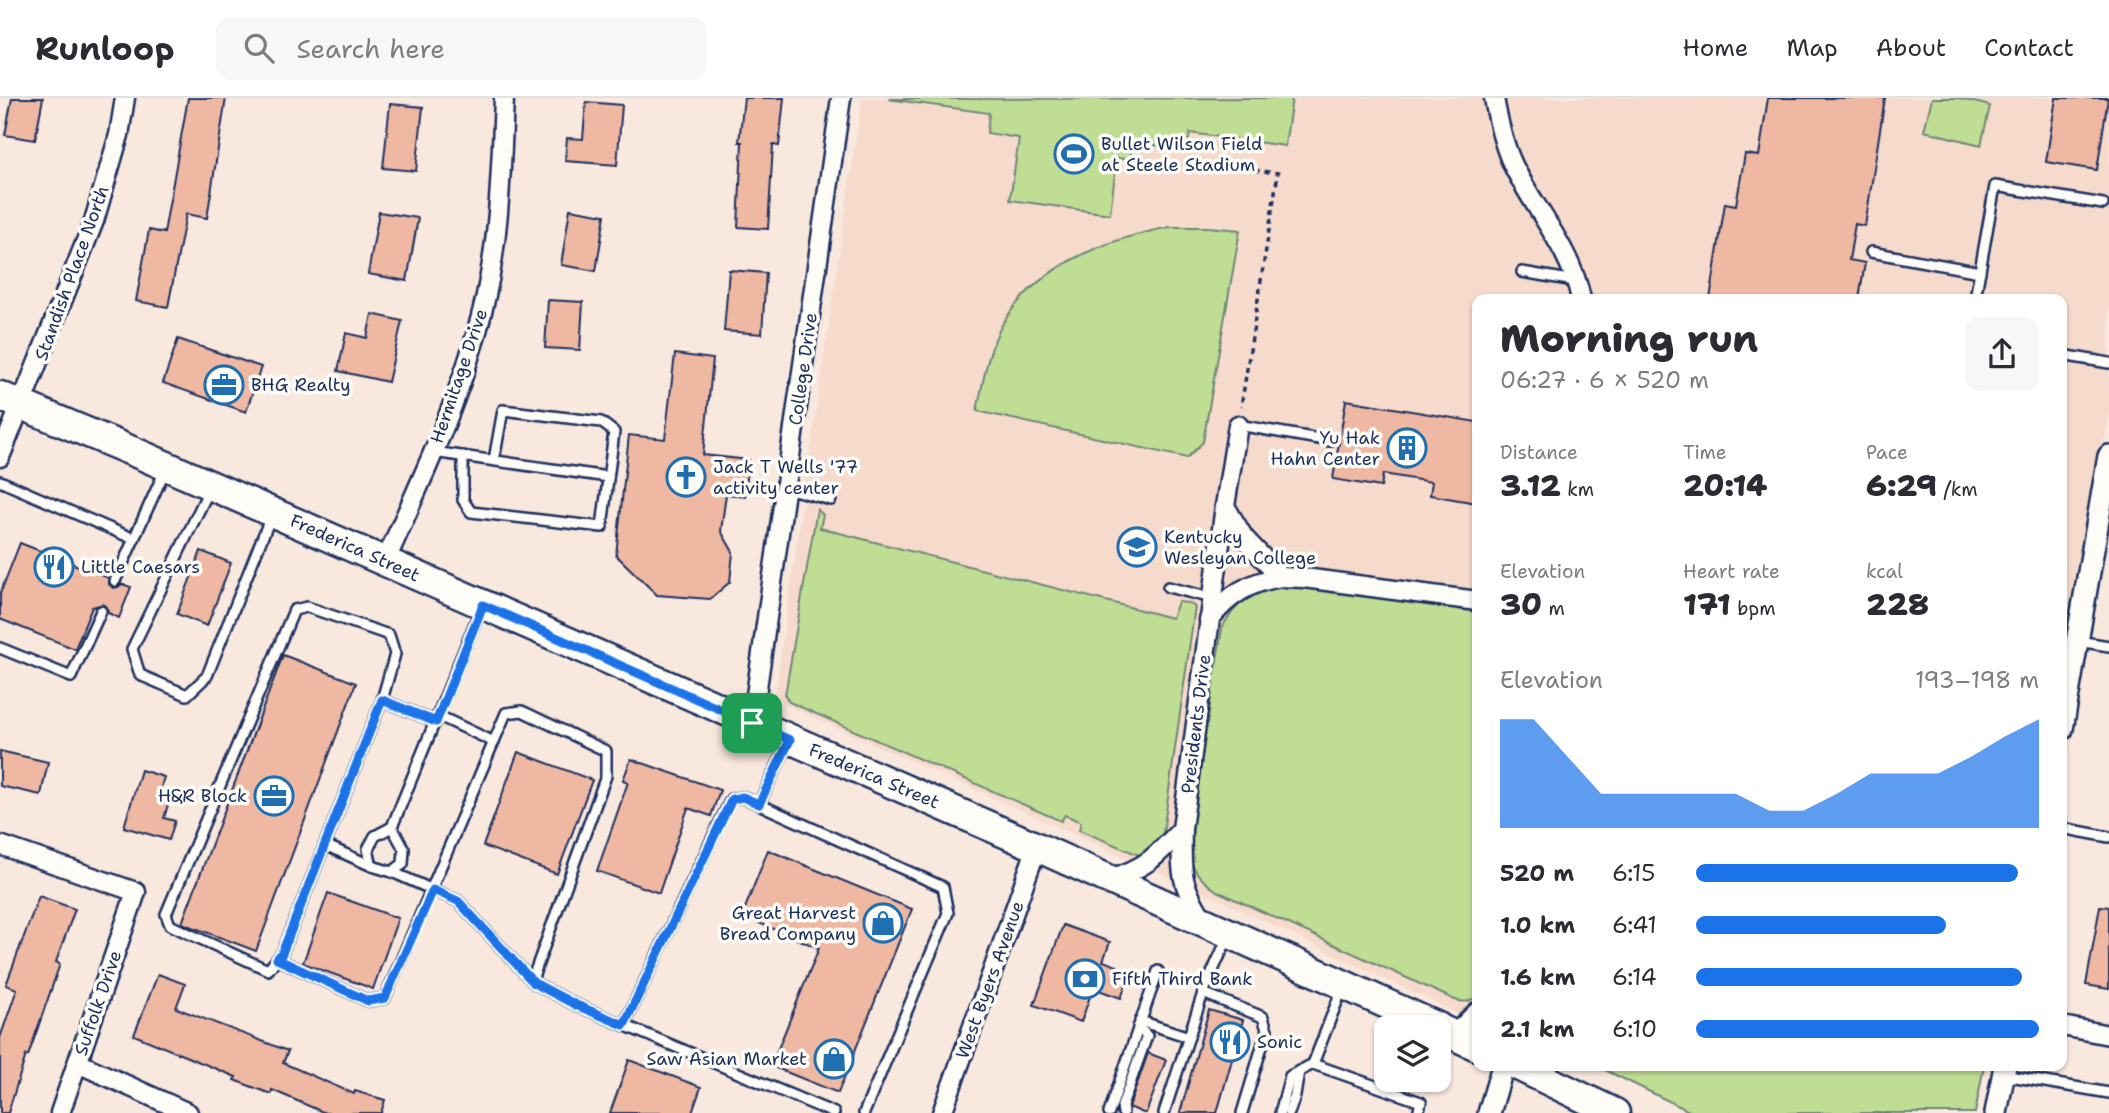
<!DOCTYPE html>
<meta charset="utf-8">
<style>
body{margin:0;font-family:"Shantell Sans",sans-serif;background:#f7f7f7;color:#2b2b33;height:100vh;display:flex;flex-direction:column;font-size:26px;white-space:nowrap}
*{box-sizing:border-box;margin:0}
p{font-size:23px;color:#7c7c81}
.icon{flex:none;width:38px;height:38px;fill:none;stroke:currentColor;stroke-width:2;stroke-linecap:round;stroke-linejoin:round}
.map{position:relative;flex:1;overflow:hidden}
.sheet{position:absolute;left:1472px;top:196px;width:595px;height:777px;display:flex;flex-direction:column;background:#fff;border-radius:14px;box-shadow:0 2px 5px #0004}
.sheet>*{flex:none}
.fabs{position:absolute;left:1374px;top:917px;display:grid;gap:14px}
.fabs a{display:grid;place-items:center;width:77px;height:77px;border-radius:14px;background:#fff;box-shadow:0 2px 5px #0004;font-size:35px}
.pin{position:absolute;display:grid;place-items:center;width:60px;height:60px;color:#fff;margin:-30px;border-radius:14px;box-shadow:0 4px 10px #0006}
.round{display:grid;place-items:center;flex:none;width:74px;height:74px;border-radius:14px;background:#f7f7f7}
.headline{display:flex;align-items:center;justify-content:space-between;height:119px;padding:0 28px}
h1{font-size:38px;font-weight:800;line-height:52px}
.stats{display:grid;grid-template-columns:repeat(3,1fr);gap:10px;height:119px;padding:7px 28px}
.stats div{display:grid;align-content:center}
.stats b{font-size:30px;font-weight:800}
.stats small{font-size:19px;font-weight:400}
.stats p{font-size:19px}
.chart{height:196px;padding:14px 28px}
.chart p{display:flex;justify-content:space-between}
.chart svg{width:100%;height:126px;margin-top:7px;fill:#1a73e8;opacity:.7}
ul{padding:0 28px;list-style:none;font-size:23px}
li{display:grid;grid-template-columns:112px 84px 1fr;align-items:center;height:52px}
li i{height:18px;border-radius:9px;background:#1a73e8}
header{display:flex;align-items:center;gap:42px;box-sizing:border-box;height:98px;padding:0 35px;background:#fff;border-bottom:2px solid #e1e1e2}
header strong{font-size:33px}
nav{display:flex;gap:38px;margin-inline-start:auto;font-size:24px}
.search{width:490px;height:63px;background:#f7f7f7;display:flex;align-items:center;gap:18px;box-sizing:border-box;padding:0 24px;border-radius:14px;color:#7c7c81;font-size:26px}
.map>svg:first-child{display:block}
</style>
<header>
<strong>Runloop</strong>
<div class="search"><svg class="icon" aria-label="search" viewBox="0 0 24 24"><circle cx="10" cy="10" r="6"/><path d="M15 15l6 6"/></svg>Search here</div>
<nav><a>Home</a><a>Map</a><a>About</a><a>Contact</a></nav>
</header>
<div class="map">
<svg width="2109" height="1015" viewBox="0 0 2109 1015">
<rect width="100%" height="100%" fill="#f9e8de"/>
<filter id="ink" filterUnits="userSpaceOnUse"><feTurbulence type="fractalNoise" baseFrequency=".0143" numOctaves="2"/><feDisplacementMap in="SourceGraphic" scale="14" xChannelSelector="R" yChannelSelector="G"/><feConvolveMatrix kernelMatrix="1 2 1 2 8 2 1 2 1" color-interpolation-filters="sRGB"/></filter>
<g filter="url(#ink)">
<!-- built -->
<polygon fill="#f6dacc" points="862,0 2109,0 2109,316 2062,582 2062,201 1477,201 1477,925 1214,799 784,606 779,599 776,589"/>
<!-- green -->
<g fill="#c0dd94" stroke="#6e8679" stroke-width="2">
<polygon points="1292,0 1285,48 1190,35 1187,52 1133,44 1130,62 1117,60 1110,116 1010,102 1019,40 987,35 989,15 888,1"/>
<polygon points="1932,0 1958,0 1990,8 1981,47 1924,33"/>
<path d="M 1170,129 L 1208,129 L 1240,132 L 1203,344 L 1187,360 L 977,313 C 983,284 988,250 1003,225 C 1039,166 1105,142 1170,129 Z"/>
<polygon points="817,411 823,417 820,430 1172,520 1178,504 1189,505 1195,509 1163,735 1156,751 1141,758 1079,732 1081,724 1065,717 1061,723 789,604 785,597"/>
<path d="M 1288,486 L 1477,513 L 1477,898 C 1469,904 1465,905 1455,902 L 1217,793 C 1197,780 1188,767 1189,742 L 1222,530 C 1238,500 1256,492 1288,486 Z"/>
<polygon points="1597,968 1984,968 1975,1015 1693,1015"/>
</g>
<!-- building -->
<g fill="#efb8a3" stroke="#1b2f5e" stroke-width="2">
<polygon points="12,0 43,0 35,42 5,37"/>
<polygon points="188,0 226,0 207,120 186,116 168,209 136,203 149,132 164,135"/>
<polygon points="744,0 784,0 779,48 773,47 768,131 738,129 742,44 739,44"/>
<polygon points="1768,0 1885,0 1865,128 1855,126 1849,162 1865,165 1859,201 1710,201 1725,105 1736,107 1745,56 1759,58"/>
<polygon points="2056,0 2108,0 2097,72 2046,64"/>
<polygon points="586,4 622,7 617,67 565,63 567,40 583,41"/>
<polygon points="390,6 423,9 416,73 383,70"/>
<polygon points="570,111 605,117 596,173 561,167"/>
<polygon points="379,114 418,120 407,183 368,176"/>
<polygon points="729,172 766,175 762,236 724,233"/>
<polygon points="548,202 583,204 580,252 545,250"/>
<polygon points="372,216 402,223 388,284 338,273 346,235 367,240"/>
<polygon points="178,241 261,269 246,314 163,285"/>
<polygon points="675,256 713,261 703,357 749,362 745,398 726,396 721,433 733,454 730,484 710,501 657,497 616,457 629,337 665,341"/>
<polygon points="1346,302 1477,324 1477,405 1430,397 1432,384 1407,380 1383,376 1381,389 1333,381"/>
<polygon points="20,445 109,480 109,486 113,490 118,489 122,486 131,489 119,520 108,515 107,510 103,506 92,509 75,551 0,521 0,496"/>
<polygon points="201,453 231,465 207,528 177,516"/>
<polygon points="283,557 356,585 256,853 182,825"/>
<polygon points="0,653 48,664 41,697 0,688"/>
<polygon points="518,654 592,682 557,776 483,748"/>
<polygon points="631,661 720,692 711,718 688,710 659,795 597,773 628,684 623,682"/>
<polygon points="141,672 164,679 159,696 170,700 164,720 175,723 169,742 124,729"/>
<polygon points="768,752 912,811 838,995 771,968 819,850 742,818"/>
<polygon points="328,795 398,820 373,891 303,865"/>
<polygon points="39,798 75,811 56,864 60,866 28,958 26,957 8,1015 0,1015 0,940 17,891 6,887"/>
<polygon points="2100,808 2109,809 2109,891 2086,887"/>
<polygon points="1063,827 1110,844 1103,863 1131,873 1121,900 1093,890 1081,924 1034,907"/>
<polygon points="158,876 185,886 176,910 288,953 283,965 354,996 355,993 385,1002 381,1015 325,1015 272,992 271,996 234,982 236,979 134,937"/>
<polygon points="1209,912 1243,922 1217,1015 1180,1015"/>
<polygon points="1148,955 1166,962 1146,1015 1143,1015 1129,1009"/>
<polygon points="629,962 701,989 692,1015 610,1015"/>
</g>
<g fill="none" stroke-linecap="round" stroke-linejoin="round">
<!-- service casing -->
<g stroke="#1b2f5e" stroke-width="14">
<g id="service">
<polyline points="1871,154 1980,174"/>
<polyline points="1522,174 1575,183"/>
<polyline points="1975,201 1995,88 2103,106"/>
<polyline points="2062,257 2109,265"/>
<polyline points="1238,327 1330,343"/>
<polyline points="433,354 608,379"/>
<polyline points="463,358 463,402 471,414 602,429 614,334 601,324 503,312 494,362"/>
<polyline points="0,383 134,441"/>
<polyline points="786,390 831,402"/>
<polyline points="209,392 132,551 140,577 187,597 207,578 271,418"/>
<polyline points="115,483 166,370"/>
<polyline points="1168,489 1212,500"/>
<polyline points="2078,543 2109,548"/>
<polyline points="0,550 71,579 101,513"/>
<polyline points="382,602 282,855 268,872 170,827 166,816 294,512 307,509 389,537 395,556 382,602 436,624"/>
<polyline points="439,618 494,644"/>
<polyline points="759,706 789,643"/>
<polyline points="392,729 404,751 403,766 392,774 372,768 368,751 375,738 392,729 482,508"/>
<polyline points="2062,730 2109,739"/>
<polyline points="325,747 372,768"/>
<polyline points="392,774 458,803 534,885 576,907 834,1015"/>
<polyline points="277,861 368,903 385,900 506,615 522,613 606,653 606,678 532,882"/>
<polyline points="1342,891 1313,966 1421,1004 1418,1015"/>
<polyline points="1203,895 1263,919 1267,932 1242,1015"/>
<polyline points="1140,923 1189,939"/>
<polyline points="624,927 731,701 743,699 943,789 948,815 864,1015"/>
<polyline points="2004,977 2109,995"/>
<polyline points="1109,1015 1158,873"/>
<polyline points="1123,1015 1122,1008 1147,938 1138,929"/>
<polyline points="1164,1015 1203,895 1228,839"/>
<polyline points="1280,1015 1290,978 1313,966"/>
<polyline points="1289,1015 1295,998 1299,973"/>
</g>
</g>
<!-- minor casing -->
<g stroke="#1b2f5e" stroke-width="23">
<g id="minor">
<path d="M 1494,0 C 1498,23 1503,46 1513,67 C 1535,112 1571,151 1581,201"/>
<polyline points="1238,327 1225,408 1244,440 1281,479 1304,480 1477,503"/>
<polyline points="0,359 94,123 119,37 125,0"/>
<path d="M 385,464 C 422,380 463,296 484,206 C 500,139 501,69 504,0"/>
<path d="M 1209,522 C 1228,497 1250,484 1281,479"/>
<polyline points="752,625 841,0"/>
<path d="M 1182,731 C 1181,775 1180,785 1204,823"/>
<polyline points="0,747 136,794 60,1015"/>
<path d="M 1110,781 C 1148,769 1155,759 1182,731 L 1225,408"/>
<polyline points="2062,928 2109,937"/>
<polyline points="1454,937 1477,914"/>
<polyline points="78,965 188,1015"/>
<polyline points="942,1015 1037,749"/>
</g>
</g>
<!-- tertiary casing -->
<g stroke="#1b2f5e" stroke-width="26">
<g id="tertiary">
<polyline points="2062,631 2109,358"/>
<polyline points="1489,1015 1503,968"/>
<polyline points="1996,1015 2005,968"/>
</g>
</g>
<!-- primary casing -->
<g stroke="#1b2f5e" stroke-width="33">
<g id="primary">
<polyline points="0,298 139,356 1037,749 1438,929"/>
<polyline points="1438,930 1477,948"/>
<polyline points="1518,968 1615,1015"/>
</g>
</g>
<!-- path -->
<polyline stroke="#1b2f5e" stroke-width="3.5" stroke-dasharray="5 5" stroke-linecap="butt" points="1195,65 1278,75 1241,309"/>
<!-- service -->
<use href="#service" stroke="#fdfcf7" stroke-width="9"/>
<!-- minor -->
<use href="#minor" stroke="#fdfcf7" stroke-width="18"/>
<!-- tertiary -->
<use href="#tertiary" stroke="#fdfcf7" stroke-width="21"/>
<!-- primary -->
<use href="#primary" stroke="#fdfcf7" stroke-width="28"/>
</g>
</g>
<g fill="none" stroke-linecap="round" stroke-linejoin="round" filter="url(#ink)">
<!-- route casing -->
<g stroke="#fff" stroke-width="14">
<polygon id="route" points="483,507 790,642 759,706 743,699 732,701 624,927 576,907 534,885 458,803 433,792 385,900 368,903 277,861 282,855 382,602 436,624"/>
</g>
<!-- route -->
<use href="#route" stroke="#1a73e8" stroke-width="9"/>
</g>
<!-- icons -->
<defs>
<g id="stadium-ring" transform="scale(2.0125)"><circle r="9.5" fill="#fdfcf7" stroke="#1f6fb2" stroke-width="1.5"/><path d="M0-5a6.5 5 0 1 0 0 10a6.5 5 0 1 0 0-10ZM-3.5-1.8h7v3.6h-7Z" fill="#1f6fb2"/></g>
<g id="office-ring" transform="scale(2.0125)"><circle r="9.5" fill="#fdfcf7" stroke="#1f6fb2" stroke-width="1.5"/><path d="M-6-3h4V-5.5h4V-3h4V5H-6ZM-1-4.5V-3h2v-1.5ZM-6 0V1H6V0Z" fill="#1f6fb2"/></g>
<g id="building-ring" transform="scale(2.0125)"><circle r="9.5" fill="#fdfcf7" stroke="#1f6fb2" stroke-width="1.5"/><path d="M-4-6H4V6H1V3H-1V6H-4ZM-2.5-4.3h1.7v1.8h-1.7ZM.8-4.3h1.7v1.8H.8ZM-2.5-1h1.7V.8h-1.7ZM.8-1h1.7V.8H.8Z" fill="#1f6fb2"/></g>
<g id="church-ring" transform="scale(2.0125)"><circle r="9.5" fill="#fdfcf7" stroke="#1f6fb2" stroke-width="1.5"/><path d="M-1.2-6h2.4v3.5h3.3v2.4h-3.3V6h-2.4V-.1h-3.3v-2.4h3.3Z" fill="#1f6fb2"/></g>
<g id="university-ring" transform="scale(2.0125)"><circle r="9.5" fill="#fdfcf7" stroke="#1f6fb2" stroke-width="1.5"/><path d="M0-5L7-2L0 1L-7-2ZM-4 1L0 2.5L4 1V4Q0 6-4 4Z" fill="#1f6fb2"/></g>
<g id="restaurant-ring" transform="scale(2.0125)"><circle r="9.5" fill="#fdfcf7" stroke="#1f6fb2" stroke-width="1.5"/><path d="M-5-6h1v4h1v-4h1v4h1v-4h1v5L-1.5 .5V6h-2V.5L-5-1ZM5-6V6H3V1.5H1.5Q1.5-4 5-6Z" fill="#1f6fb2"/></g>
<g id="shop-ring" transform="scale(2.0125)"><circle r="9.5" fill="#fdfcf7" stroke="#1f6fb2" stroke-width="1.5"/><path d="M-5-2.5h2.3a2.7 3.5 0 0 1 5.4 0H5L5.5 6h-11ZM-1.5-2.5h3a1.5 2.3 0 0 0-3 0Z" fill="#1f6fb2"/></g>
<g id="bank-ring" transform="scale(2.0125)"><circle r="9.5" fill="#fdfcf7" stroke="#1f6fb2" stroke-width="1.5"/><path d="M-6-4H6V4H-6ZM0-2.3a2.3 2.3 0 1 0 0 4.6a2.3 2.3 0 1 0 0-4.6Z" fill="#1f6fb2"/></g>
</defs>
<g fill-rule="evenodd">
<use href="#stadium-ring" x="1074" y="56"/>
<use href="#office-ring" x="224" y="287"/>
<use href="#building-ring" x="1407" y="350"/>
<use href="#church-ring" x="686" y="379"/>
<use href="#university-ring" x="1137" y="449"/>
<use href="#restaurant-ring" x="54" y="469"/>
<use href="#office-ring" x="274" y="698"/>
<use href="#shop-ring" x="883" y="825"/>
<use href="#bank-ring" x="1085" y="881"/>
<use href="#restaurant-ring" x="1230" y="944"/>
<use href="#shop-ring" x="834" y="961"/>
</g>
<g text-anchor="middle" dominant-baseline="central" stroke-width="7" stroke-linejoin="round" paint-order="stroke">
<!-- poi labels -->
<g font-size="18" fill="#1b2f5e" stroke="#fdfcf7" text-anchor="start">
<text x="1101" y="46">Bullet Wilson Field<tspan x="1101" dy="21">at Steele Stadium</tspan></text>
<text x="251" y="287">BHG Realty</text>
<text x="1380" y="340" text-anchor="end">Yu Hak<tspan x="1380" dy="21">Hahn Center</tspan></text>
<text x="713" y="369">Jack T Wells '77<tspan x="713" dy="21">activity center</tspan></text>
<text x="1164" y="439">Kentucky<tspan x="1164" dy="21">Wesleyan College</tspan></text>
<text x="81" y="469">Little Caesars</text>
<text x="247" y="698" text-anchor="end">H&amp;R Block</text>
<text x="856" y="815" text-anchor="end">Great Harvest<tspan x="856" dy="21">Bread Company</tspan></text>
<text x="1112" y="881">Fifth Third Bank</text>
<text x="1257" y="944">Sonic</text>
<text x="807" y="961" text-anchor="end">Saw Asian Market</text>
</g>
<!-- street labels -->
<g font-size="18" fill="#1b2f5e" stroke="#fdfcf7">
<text transform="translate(72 175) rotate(-70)">Standish Place North</text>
<text transform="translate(803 271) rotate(-82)">College Drive</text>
<text transform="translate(459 278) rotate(-71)">Hermitage Drive</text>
<text transform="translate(355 450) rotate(24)">Frederica Street</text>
<text transform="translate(1196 626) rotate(-83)">Presidents Drive</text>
<text transform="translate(874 678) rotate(23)">Frederica Street</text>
<text transform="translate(990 882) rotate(-70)">West Byers Avenue</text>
<text transform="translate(98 905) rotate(-71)">Suffolk Drive</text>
</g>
</g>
</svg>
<div class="fabs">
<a><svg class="icon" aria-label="layers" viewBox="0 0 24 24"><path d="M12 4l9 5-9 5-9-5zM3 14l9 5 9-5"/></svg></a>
</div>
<div class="pin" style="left:752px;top:625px;background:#1e9e55"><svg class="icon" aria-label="arrive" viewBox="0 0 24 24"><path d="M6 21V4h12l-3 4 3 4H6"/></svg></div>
<section class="sheet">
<div class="headline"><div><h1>Morning run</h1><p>06:27 · 6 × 520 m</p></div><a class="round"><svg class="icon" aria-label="share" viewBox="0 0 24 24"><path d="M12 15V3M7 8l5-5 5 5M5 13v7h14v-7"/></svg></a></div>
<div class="stats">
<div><p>Distance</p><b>3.12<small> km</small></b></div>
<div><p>Time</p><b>20:14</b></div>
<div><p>Pace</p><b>6:29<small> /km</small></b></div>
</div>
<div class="stats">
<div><p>Elevation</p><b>30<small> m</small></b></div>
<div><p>Heart rate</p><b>171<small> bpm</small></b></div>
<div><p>kcal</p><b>228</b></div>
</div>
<div class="chart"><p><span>Elevation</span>193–198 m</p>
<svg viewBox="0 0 160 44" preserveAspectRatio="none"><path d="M0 44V6L10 6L20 19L30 32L40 32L50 32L60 32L70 32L80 38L90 38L100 32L110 25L120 25L130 25L140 19L150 12L160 6V44z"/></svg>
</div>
<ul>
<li><b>520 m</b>6:15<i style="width:94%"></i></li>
<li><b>1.0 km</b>6:41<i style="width:73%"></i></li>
<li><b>1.6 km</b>6:14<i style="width:95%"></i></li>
<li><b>2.1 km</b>6:10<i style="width:100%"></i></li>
</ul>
</section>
</div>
